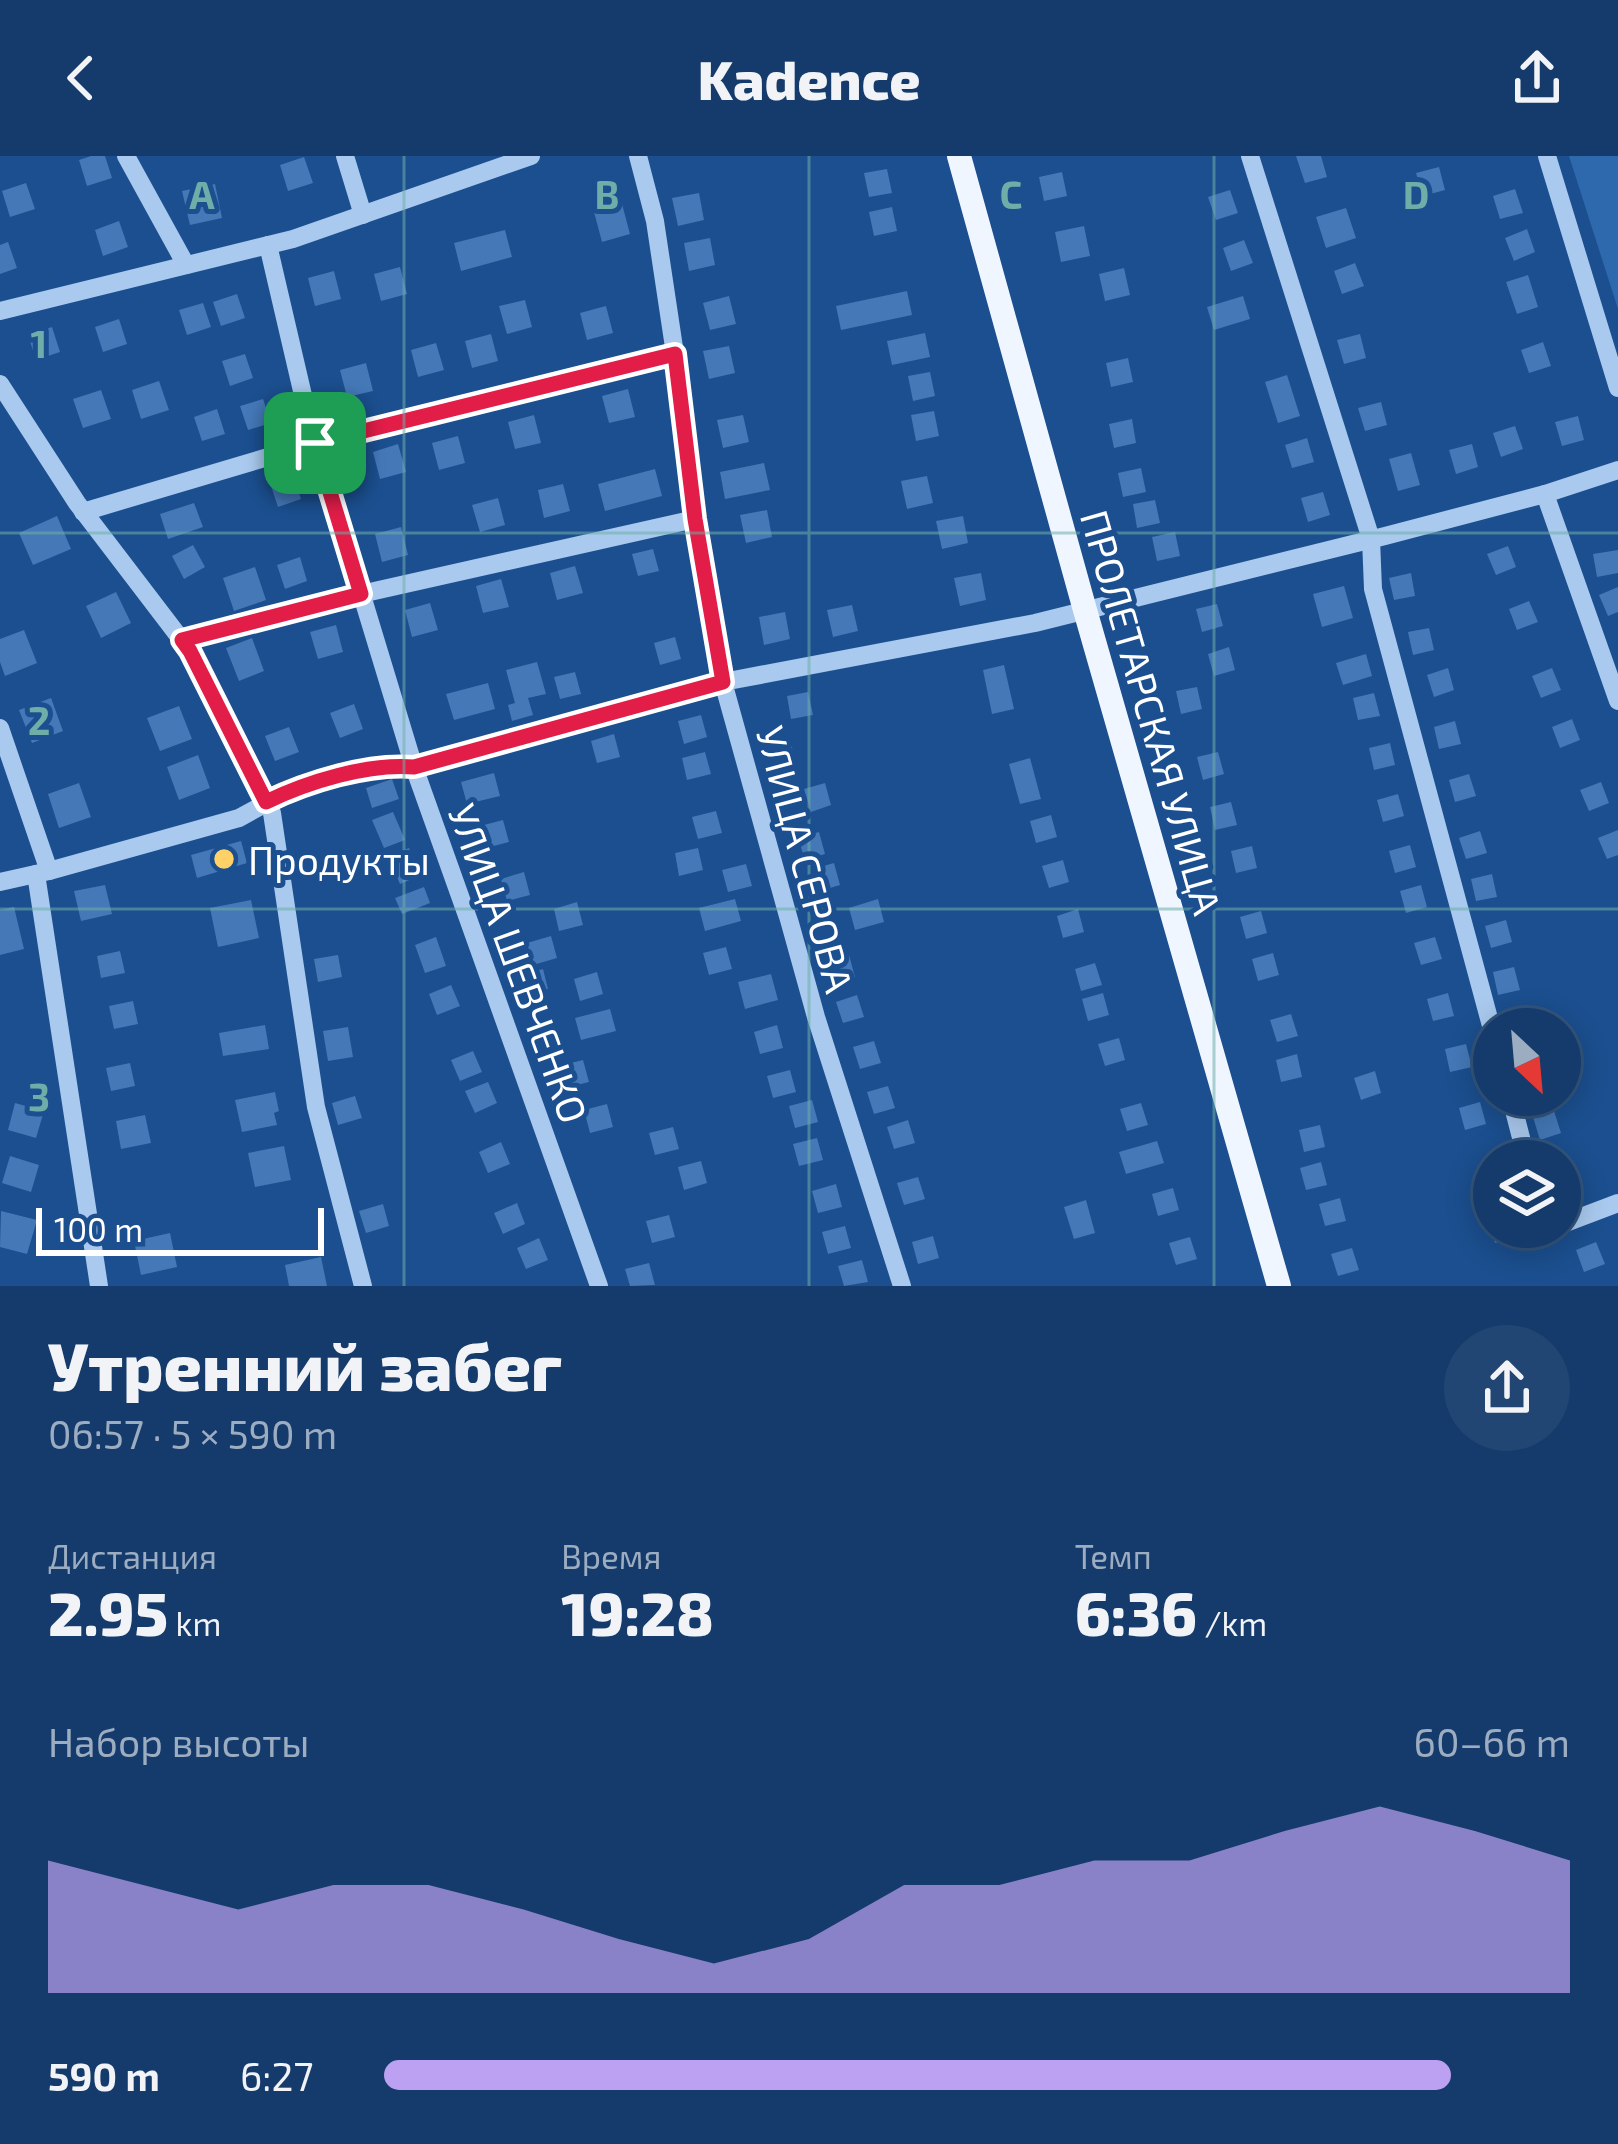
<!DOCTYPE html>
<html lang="ru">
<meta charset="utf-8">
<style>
body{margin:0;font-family:"Exo 2",sans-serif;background:#214673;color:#f1f3f6;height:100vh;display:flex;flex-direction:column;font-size:45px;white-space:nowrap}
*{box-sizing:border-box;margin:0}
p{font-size:39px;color:#9dadc1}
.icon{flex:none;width:66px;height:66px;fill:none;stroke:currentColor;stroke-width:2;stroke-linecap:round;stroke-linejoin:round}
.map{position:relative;height:1130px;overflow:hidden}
.panel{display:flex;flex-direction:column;background:#143b6b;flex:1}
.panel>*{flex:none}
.needle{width:78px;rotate:154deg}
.buttons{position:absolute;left:1473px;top:852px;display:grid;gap:24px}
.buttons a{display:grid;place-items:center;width:108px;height:108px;border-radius:50%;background:#143b6b;box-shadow:0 6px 30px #0003,0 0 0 3px #33557e;font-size:60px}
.scale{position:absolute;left:36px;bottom:30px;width:288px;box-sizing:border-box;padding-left:12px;border:6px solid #fff;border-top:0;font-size:33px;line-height:42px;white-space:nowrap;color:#fff;-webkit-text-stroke:9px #1b4f8f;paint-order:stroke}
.pin{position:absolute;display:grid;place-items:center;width:102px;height:102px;color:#fff;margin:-51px;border-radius:24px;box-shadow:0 6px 18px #0006}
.round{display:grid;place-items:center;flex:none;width:126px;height:126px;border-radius:63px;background:#214673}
.head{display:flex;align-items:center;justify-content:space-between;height:204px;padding:0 48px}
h1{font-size:66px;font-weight:800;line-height:90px}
.stats{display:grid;grid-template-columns:repeat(3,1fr);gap:18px;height:204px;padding:12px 48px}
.stats div{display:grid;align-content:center}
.stats b{font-size:60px;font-weight:800}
.stats small{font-size:33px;font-weight:400}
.stats p{font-size:33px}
.chart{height:336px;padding:24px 48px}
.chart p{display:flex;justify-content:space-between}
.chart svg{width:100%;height:216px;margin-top:12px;fill:#bca0f2;opacity:.7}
ul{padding:0 48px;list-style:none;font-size:39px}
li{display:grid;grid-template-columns:192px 144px 1fr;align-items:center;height:90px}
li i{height:30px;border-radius:15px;background:#bca0f2}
header{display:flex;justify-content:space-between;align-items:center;height:156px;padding:0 48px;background:#143b6b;font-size:54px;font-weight:800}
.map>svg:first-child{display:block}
</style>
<header><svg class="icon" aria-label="back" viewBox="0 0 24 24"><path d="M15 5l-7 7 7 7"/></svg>Kadence<svg class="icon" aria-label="share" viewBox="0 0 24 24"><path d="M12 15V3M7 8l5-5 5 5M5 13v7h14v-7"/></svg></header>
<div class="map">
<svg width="1618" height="1130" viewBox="0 0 1618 1130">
<rect width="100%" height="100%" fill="#1b4f8f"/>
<!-- green -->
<polygon fill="#2e69ad" points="1569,0 1618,0 1618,153"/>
<!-- building -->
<g fill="#4478b7">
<polygon points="91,0 105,0 112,22 87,30 79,4"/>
<polygon points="1296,0 1321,0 1327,21 1305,27"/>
<polygon points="304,1 313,27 288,35 280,9"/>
<polygon points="1439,11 1445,34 1423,40 1416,17"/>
<polygon points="887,13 892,37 869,41 864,17"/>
<polygon points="1062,16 1067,40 1044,45 1039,21"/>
<polygon points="26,27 35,53 10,61 2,35"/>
<polygon points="215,28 222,62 190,69 182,35"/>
<polygon points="1515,33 1523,57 1500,63 1493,40"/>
<polygon points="1230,34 1238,57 1216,64 1208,41"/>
<polygon points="699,37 704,64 678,70 672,42"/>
<polygon points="622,48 630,78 602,86 594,56"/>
<polygon points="892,51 897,75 874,80 869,56"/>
<polygon points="1346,52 1356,82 1326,92 1316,61"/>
<polygon points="119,65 128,91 103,100 95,74"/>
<polygon points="1084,70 1090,100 1061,106 1055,76"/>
<polygon points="1527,73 1535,96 1514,105 1505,82"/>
<polygon points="505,74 512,101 461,115 454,87"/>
<polygon points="710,82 715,109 689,115 684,87"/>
<polygon points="1244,84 1253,107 1231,115 1223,92"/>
<polygon points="8,86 17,112 0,118 0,89"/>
<polygon points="1355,107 1364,130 1342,138 1334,115"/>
<polygon points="400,111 407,138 381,145 374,118"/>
<polygon points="1124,112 1130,139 1105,145 1099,118"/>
<polygon points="334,115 341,143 315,150 308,122"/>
<polygon points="1528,119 1538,151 1517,158 1506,126"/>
<polygon points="907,135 912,159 841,174 836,150"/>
<polygon points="237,138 245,162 221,170 213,146"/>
<polygon points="729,140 736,168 710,174 703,147"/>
<polygon points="1243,140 1250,163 1214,174 1207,151"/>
<polygon points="525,144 532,171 507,178 499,150"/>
<polygon points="203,147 211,171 187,179 179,154"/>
<polygon points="606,150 613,177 587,184 580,157"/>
<polygon points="119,163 127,188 103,196 95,171"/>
<polygon points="52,171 60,196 36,204 28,179"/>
<polygon points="925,177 930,201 892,209 887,185"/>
<polygon points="491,178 498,205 472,212 465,185"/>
<polygon points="1360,178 1366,202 1344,208 1337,184"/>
<polygon points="1543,186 1551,210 1529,217 1521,194"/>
<polygon points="436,187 444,214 418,221 411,194"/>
<polygon points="729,190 735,217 709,223 703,195"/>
<polygon points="245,198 253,222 230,230 222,205"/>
<polygon points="1128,202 1133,226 1111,231 1106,207"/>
<polygon points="366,207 373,235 347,241 340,214"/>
<polygon points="930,216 935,240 913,245 908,220"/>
<polygon points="1287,219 1300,260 1278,267 1265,226"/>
<polygon points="159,225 169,254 141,263 132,234"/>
<polygon points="628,233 635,261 609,267 602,240"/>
<polygon points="101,234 111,263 83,272 73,243"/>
<polygon points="263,243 271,267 248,274 240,250"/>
<polygon points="1381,246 1387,269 1365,275 1358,252"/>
<polygon points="217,253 225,278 202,285 194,261"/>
<polygon points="934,255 939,280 916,285 911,259"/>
<polygon points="534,259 541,287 515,293 508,266"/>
<polygon points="743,259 749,286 723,292 717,264"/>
<polygon points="1578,260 1584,284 1562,290 1555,266"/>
<polygon points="1132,263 1136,287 1114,292 1109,268"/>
<polygon points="1515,270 1523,293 1501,301 1493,277"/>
<polygon points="458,280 465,307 439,314 432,287"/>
<polygon points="1307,282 1314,306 1292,312 1285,289"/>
<polygon points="398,288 406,316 380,323 373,296"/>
<polygon points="1472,288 1478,311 1456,318 1449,294"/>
<polygon points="1411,297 1420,329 1398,335 1389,303"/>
<polygon points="764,307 770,334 725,343 720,316"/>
<polygon points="1141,312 1146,336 1123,341 1118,317"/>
<polygon points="655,313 662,340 605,355 598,328"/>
<polygon points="293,319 301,343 278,351 270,327"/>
<polygon points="927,320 933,347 907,353 901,325"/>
<polygon points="563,328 570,355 544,362 538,334"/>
<polygon points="1323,336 1330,359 1308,366 1301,342"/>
<polygon points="498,342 505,369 480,376 472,349"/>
<polygon points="1155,344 1160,367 1137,372 1133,348"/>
<polygon points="194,347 203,371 168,383 160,358"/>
<polygon points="767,354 772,381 746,387 740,359"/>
<polygon points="57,360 71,393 33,409 19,377"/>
<polygon points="963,360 968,387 942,393 936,365"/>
<polygon points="401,371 408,399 382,406 375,378"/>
<polygon points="1175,376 1180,400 1157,405 1152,381"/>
<polygon points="193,389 205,411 184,423 172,400"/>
<polygon points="1508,390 1516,411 1496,419 1487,398"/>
<polygon points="653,393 659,415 638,420 632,398"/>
<polygon points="1618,394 1618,417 1597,421 1593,398"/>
<polygon points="300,401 307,425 285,433 277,409"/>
<polygon points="575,410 583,437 557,444 550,417"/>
<polygon points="255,411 266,444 234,455 223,422"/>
<polygon points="981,417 986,444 960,450 954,422"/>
<polygon points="1411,417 1415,440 1394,444 1389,422"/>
<polygon points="501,423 509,451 483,457 476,430"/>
<polygon points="1344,430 1353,462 1322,471 1313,438"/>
<polygon points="1618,431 1618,456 1608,460 1599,439"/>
<polygon points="116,436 131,467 101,482 86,450"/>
<polygon points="1529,445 1538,466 1517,474 1509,453"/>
<polygon points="430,447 438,474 412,481 405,454"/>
<polygon points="1217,448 1223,470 1202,476 1196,453"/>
<polygon points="852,449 858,475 833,481 827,454"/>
<polygon points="785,456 790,483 764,489 759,461"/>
<polygon points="336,469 343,496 318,503 310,476"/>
<polygon points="1429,472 1434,494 1413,499 1408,476"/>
<polygon points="24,474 37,507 5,520 0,506 0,483"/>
<polygon points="675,481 681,503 660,509 654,487"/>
<polygon points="252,482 264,515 239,525 226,492"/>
<polygon points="1229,491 1235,514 1214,520 1208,498"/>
<polygon points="1366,498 1372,520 1343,529 1336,507"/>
<polygon points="537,506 546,538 528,542 533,559 512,565 508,549 515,547 506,514"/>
<polygon points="1004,509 1014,553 992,558 983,514"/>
<polygon points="1448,512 1454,534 1434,541 1427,519"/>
<polygon points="1552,512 1561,534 1541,542 1532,520"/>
<polygon points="575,516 581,538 560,543 554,521"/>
<polygon points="488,527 495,553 454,564 446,538"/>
<polygon points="1197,531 1202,553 1181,558 1176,535"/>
<polygon points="808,536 813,559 791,563 787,540"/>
<polygon points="1374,537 1380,560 1358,564 1353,542"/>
<polygon points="51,542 63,575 32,587 19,554"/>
<polygon points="354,548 363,573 340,582 330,557"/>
<polygon points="179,550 192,583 160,595 147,562"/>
<polygon points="701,559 707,581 684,588 678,565"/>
<polygon points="1572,563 1580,584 1560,592 1552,571"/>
<polygon points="1455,565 1461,588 1439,593 1434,571"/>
<polygon points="289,571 299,596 275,605 265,580"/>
<polygon points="614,578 620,601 597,607 591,585"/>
<polygon points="789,583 796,604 775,611 768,589"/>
<polygon points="1390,587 1395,609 1374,614 1369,592"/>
<polygon points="705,596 711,618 687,624 682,602"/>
<polygon points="1218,596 1224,618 1203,624 1197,601"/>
<polygon points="198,599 210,632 179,644 167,611"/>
<polygon points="1030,602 1041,643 1020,648 1009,608"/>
<polygon points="494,617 500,640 467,648 461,626"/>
<polygon points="1469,618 1476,640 1455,646 1449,624"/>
<polygon points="392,623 399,643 372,652 366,632"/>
<polygon points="1601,626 1609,647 1589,655 1580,634"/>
<polygon points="79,627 91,661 59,672 48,638"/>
<polygon points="825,627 831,649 811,656 804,633"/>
<polygon points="1398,638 1404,660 1383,666 1377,644"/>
<polygon points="1231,646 1237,669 1215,674 1210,651"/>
<polygon points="716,655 722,677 698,683 692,661"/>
<polygon points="393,656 405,684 384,692 372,664"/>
<polygon points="1051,659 1057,681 1036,687 1030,665"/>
<polygon points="503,664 509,686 486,692 480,670"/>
<polygon points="1618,674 1618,699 1607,703 1598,682"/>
<polygon points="1480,675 1487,697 1466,703 1459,682"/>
<polygon points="819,676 825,698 805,704 798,682"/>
<polygon points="241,685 247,707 197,722 191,699"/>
<polygon points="1410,689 1416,711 1395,717 1389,695"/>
<polygon points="1252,690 1257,712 1236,717 1231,695"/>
<polygon points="409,692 421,719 400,728 388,700"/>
<polygon points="698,692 703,714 679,720 675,697"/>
<polygon points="1063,704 1069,726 1049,732 1042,710"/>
<polygon points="834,707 840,729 820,735 813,713"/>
<polygon points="746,708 752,730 728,736 722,714"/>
<polygon points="524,716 530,739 507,745 501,723"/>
<polygon points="1492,718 1497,741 1476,745 1471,723"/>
<polygon points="105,729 112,758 81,765 74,735"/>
<polygon points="1421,729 1427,751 1406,757 1400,735"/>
<polygon points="424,731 430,747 402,758 395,742"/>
<polygon points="735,743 741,765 705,775 699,752"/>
<polygon points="878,743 884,766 855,774 849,752"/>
<polygon points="251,744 259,782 218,791 210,752"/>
<polygon points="577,746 583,769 559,775 554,753"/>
<polygon points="14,751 24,793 0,799 0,754"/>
<polygon points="1078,753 1084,776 1063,782 1057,760"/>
<polygon points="1261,755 1267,777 1246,783 1240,761"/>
<polygon points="1506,764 1512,786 1491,792 1485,770"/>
<polygon points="551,780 557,802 533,809 527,787"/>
<polygon points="436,781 446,810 425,817 415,789"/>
<polygon points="1435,781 1442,803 1421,809 1414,787"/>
<polygon points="726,791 732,813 709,819 703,797"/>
<polygon points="120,795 125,817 101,822 97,800"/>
<polygon points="1273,797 1279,819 1258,825 1252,803"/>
<polygon points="338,799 342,821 318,826 314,803"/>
<polygon points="849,799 855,821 835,827 828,805"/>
<polygon points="1095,807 1102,829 1081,835 1075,813"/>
<polygon points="1514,811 1520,834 1498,839 1493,816"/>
<polygon points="543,813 548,833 528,838 522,819"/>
<polygon points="597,816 603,838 580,845 574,823"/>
<polygon points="771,818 778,844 745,853 738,826"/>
<polygon points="451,829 460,850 437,859 429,838"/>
<polygon points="1103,837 1109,859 1088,865 1082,843"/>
<polygon points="1448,837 1454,860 1433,865 1427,843"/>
<polygon points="857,839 864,861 843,867 836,846"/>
<polygon points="133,845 138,868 114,873 109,850"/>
<polygon points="610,853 616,875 581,884 575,862"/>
<polygon points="1291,858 1298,880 1277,886 1270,864"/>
<polygon points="1528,859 1531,873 1509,873 1507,865"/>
<polygon points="265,869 269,893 223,900 219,877"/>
<polygon points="777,869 783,892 760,898 754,876"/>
<polygon points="348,871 353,901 328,905 323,875"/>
<polygon points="1119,882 1125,904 1105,910 1098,888"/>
<polygon points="874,885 881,907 860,913 853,891"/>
<polygon points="1466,888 1472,911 1450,916 1445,893"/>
<polygon points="473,895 482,916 460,925 451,904"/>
<polygon points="1297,898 1302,921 1281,926 1276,904"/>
<polygon points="583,904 589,926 565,932 559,910"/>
<polygon points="130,907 135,930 111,935 106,912"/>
<polygon points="790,914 796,936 773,942 767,920"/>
<polygon points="1375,915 1381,937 1361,944 1354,922"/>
<polygon points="488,926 497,947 475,957 465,935"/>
<polygon points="888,930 895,952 874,958 867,936"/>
<polygon points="275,936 279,955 274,957 277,969 242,976 235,944"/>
<polygon points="355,940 362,962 338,969 332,947"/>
<polygon points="812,944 818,966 795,972 789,950"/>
<polygon points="1480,946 1486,968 1465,974 1459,952"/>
<polygon points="15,947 44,955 36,982 8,974"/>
<polygon points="1141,947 1148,969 1127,975 1120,953"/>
<polygon points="607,948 613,971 590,977 584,954"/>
<polygon points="1554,955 1561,977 1540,984 1533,961"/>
<polygon points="145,959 151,987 121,993 116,965"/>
<polygon points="908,964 915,987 894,993 887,971"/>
<polygon points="1320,969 1325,991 1304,996 1299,974"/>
<polygon points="673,971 679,993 655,999 649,977"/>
<polygon points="817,982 823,1004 799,1010 793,988"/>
<polygon points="1157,985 1164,1007 1126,1018 1119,996"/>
<polygon points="501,986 510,1008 488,1017 479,996"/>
<polygon points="284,990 291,1024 255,1031 248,997"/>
<polygon points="10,1000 39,1009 31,1036 2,1027"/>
<polygon points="701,1005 707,1027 684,1034 678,1011"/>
<polygon points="1321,1006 1327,1029 1306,1034 1300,1012"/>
<polygon points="1494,1006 1494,1030 1482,1033 1477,1010"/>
<polygon points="1569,1006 1575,1028 1560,1033 1560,1009"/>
<polygon points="918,1021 925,1043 904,1049 897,1027"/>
<polygon points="836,1028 842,1051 818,1057 812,1035"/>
<polygon points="1173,1032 1179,1054 1158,1060 1152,1038"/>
<polygon points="1340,1042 1346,1065 1325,1070 1319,1048"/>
<polygon points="1086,1044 1095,1077 1074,1083 1064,1051"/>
<polygon points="517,1047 525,1068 503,1078 494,1057"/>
<polygon points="383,1048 389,1070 366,1077 359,1055"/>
<polygon points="1,1055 37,1064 27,1098 0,1091"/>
<polygon points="669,1059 675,1081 652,1087 646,1065"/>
<polygon points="1494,1063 1494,1071 1513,1071 1516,1082 1495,1087 1489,1065"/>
<polygon points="845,1070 851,1092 828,1098 822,1076"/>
<polygon points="170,1077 177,1111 141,1119 134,1085"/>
<polygon points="933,1080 939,1102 918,1108 912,1086"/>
<polygon points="1190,1081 1197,1103 1176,1109 1169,1087"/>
<polygon points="539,1082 548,1104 526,1113 517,1092"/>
<polygon points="1596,1086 1605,1108 1584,1116 1576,1094"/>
<polygon points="1352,1092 1359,1114 1338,1120 1331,1098"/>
<polygon points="321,1101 327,1130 289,1130 285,1109"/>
<polygon points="862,1104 868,1126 844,1130 838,1110"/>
<polygon points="649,1107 655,1129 630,1130 625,1113"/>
</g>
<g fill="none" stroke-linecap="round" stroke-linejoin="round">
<!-- minor -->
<g stroke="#a9c9ee" stroke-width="18">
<polyline points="126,0 186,109"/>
<polyline points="345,0 363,59"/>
<polyline points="638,0 655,65 675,198 695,363 723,526 816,861 902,1130"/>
<polyline points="1250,0 1371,383 1373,433 1494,881"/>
<polyline points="1547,0 1618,232"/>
<polyline points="268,89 309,265 414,611 599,1130"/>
<polyline points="0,155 293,83 531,0"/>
<polyline points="0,228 77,347 190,495 272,657 316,951 363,1130"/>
<polyline points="1545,338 1618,545"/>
<polyline points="83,356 315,287 675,198"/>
<polyline points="182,484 361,438 695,363"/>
<polyline points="0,572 49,715"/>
<polyline points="36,718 99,1130"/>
<polyline points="0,726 49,715 239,662 292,633 387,609 414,611 723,526 1035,467 1385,380 1545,338 1618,314"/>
<polyline points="1510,939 1527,1005"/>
<polyline points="1560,1069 1618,1047"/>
</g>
<!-- major -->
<polyline stroke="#f0f6ff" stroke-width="24" points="959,0 1085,454 1279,1130"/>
</g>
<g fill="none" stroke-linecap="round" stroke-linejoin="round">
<!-- route casing -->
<g stroke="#fff" stroke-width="24">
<path id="route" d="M 675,198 L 695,363 L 723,526 L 414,611 C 368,607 307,626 266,646 L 190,495 L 182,484 L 361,438 L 315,287 Z"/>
</g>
<!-- route -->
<use href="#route" stroke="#e11d48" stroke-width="15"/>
</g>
<!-- grid -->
<path fill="none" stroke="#6fada8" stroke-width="3" stroke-opacity="0.55" d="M 404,0 L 404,1130M 809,0 L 809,1130M 1214,0 L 1214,1130M 0,377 L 1618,377M 0,753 L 1618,753"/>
<!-- markers -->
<circle fill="#ffd166" stroke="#1b4f8f" stroke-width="4.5" cx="224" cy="703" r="12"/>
<g text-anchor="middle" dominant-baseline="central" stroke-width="10" stroke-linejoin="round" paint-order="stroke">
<!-- street labels -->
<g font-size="39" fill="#fff" stroke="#1b4f8f">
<text transform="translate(1152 556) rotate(74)">ПРОЛЕТАРСКАЯ УЛИЦА</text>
<text transform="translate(806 703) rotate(75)">УЛИЦА СЕРОВА</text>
<text transform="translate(519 807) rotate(70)">УЛИЦА ШЕВЧЕНКО</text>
</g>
<!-- poi labels -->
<g font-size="39" fill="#fff" stroke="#1b4f8f" text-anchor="start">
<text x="248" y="703">Продукты</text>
</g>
</g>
<g font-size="39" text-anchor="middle" font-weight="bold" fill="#6fada8" stroke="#1b4f8f" stroke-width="10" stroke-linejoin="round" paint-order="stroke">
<text x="202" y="53">A</text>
<text x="607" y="53">B</text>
<text x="1011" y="53">C</text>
<text x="1416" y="53">D</text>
<text x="39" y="202">1</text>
<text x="39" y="579">2</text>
<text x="39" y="955">3</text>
</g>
</svg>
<div class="buttons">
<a><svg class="needle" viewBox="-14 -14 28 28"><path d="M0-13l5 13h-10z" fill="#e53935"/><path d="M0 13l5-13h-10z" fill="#9dadc1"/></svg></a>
<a><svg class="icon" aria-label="layers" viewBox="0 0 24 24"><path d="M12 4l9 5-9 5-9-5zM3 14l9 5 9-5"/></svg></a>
</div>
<div class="scale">100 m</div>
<div class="pin" style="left:315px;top:287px;background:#1e9e55"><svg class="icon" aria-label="arrive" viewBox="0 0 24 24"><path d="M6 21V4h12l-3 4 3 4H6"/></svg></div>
</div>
<section class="panel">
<div class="head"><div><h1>Утренний забег</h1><p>06:57 · 5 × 590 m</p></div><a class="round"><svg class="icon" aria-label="share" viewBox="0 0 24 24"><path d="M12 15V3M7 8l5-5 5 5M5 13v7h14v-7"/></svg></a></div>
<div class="stats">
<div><p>Дистанция</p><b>2.95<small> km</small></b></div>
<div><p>Время</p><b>19:28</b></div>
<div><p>Темп</p><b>6:36<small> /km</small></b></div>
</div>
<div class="chart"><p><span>Набор высоты</span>60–66 m</p>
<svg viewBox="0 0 160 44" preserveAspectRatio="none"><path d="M0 44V17L10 22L20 27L30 22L40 22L50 27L60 33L70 38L80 33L90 22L100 22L110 17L120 17L130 11L140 6L150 11L160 17V44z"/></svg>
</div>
<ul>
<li><b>590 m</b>6:27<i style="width:90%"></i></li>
</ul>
</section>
